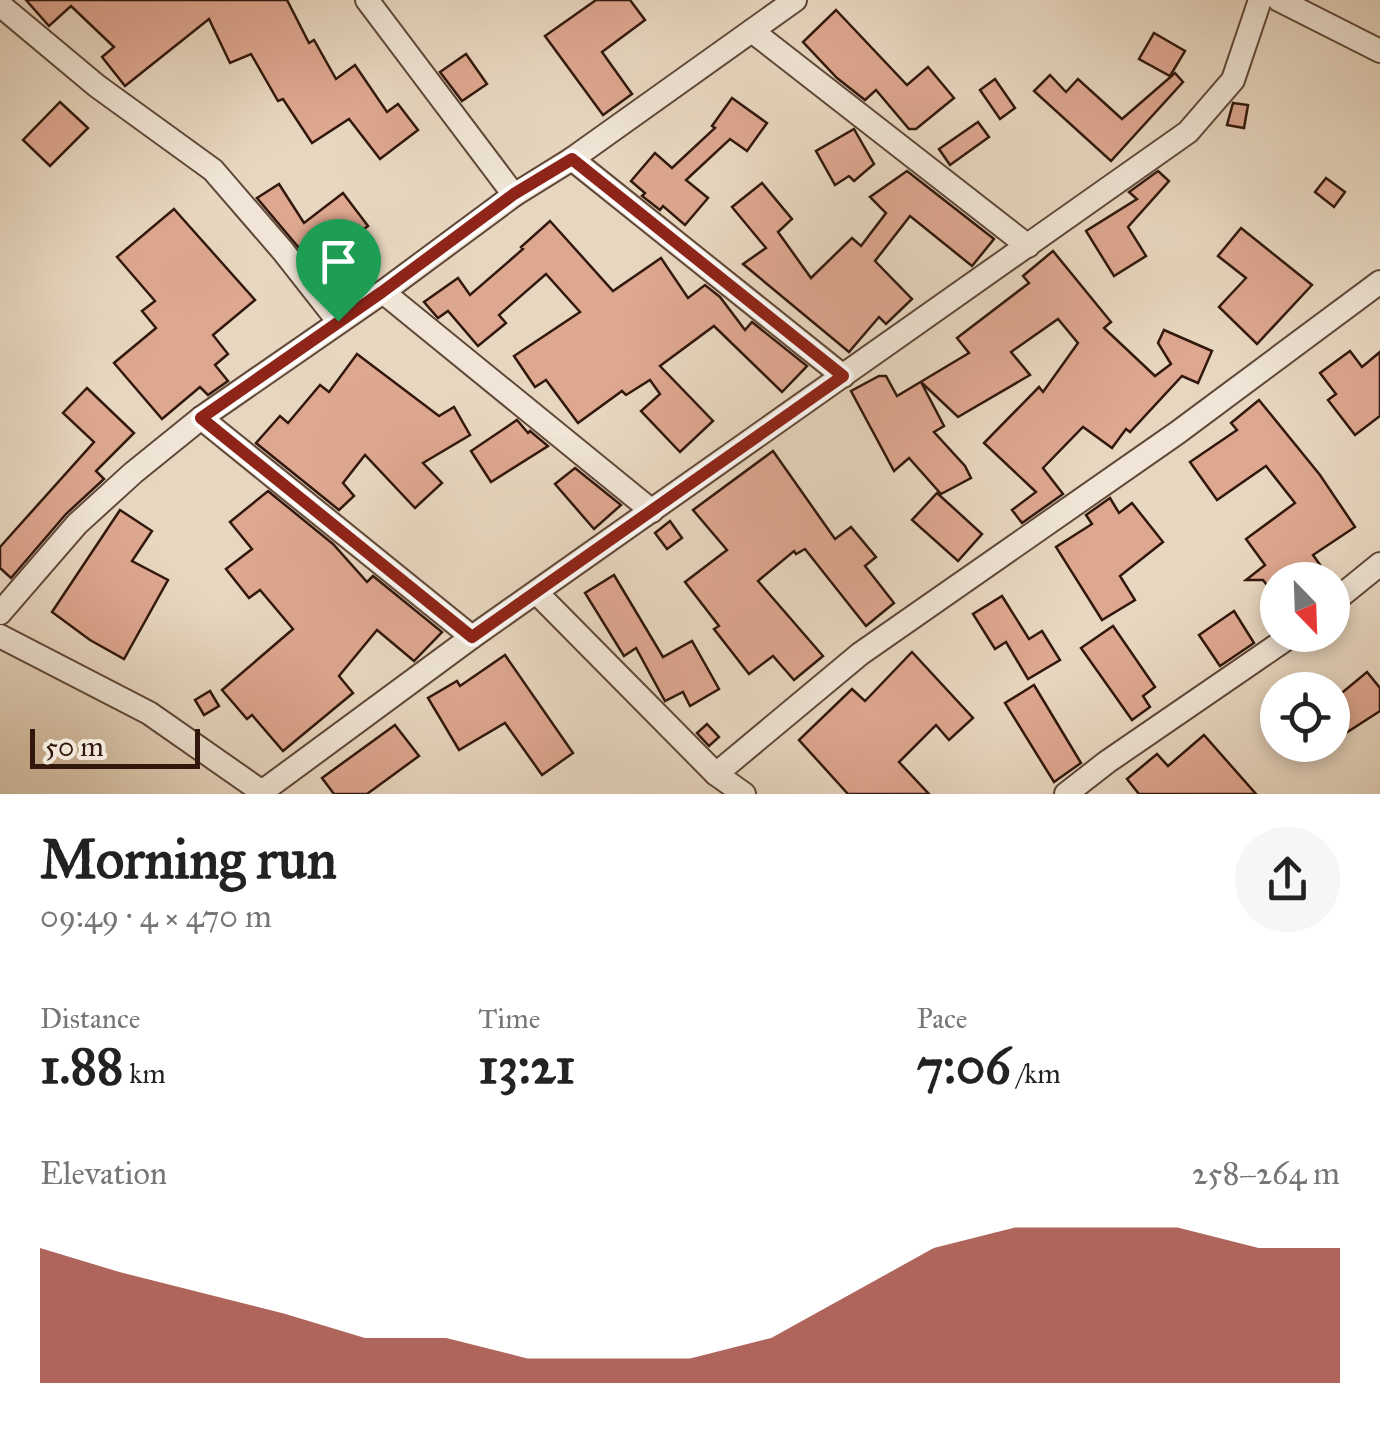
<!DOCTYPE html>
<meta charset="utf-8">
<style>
body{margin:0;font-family:"IM FELL Great Primer",serif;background:#f6f6f6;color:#222;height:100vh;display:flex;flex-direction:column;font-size:38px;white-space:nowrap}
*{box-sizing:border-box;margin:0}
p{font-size:32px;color:#767676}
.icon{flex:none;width:55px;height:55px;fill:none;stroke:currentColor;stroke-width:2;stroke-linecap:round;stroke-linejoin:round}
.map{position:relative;height:794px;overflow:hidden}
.details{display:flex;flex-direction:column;background:#fff;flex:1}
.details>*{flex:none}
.needle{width:65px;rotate:157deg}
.controls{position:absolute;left:1260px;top:562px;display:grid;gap:20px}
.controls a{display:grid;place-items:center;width:90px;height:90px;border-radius:50%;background:#fff;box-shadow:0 5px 15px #0003;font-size:50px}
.scale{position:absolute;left:30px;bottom:25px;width:170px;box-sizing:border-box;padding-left:10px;border:5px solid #32180c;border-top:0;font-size:28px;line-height:35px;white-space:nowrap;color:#32180c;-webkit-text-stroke:8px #f0e5d6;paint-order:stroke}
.pin{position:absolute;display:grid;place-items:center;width:85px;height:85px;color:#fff;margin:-102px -42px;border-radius:50% 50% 50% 0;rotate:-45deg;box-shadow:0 0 10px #0007}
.pin .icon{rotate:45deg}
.round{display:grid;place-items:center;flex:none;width:105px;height:105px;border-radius:52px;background:#f6f6f6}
.head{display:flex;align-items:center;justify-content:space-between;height:170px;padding:0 40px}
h1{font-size:55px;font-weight:700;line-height:75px}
.stats{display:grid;grid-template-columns:repeat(3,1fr);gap:15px;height:170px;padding:10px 40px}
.stats div{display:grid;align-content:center}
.stats b{font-size:50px;font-weight:700}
.stats small{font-size:28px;font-weight:400}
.stats p{font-size:28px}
.chart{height:280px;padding:20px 40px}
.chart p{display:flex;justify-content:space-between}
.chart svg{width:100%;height:180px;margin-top:10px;fill:#8f2418;opacity:.7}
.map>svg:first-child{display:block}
</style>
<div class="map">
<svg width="1380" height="794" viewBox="0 0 1380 794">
<rect width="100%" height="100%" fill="#e8d7c0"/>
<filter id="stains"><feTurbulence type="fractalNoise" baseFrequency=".002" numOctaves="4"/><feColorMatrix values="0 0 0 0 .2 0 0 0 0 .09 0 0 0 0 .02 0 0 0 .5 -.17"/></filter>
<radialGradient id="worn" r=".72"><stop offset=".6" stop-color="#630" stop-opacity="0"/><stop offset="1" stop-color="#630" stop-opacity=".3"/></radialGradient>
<!-- building -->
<g fill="#dea790" stroke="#32180c" stroke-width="2.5">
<polygon points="26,0 287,0 309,43 314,40 336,79 355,65 387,112 398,104 418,130 380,159 349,119 312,143 283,99 278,101 251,54 230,63 209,19 125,86 102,57 114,47 71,6 49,26"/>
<polygon points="596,0 630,0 645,20 602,52 632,94 603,115 545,36"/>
<polygon points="836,10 907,85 928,67 954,98 916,129 909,129 876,90 865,100 837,78 803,42"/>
<polygon points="1154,33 1185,51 1170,76 1139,59"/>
<polygon points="466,54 487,84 462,101 440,72"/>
<polygon points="1175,73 1183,82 1111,161 1034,91 1050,75 1066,92 1078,79 1122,119"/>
<polygon points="995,79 1015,108 1000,119 980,90"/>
<polygon points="732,98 767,123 747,151 730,139 686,180 708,198 685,225 663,206 660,210 642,196 645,193 631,181 655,153 672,168 715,128 712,126"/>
<polygon points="60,102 88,128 50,166 23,140"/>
<polygon points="1233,103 1248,105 1244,128 1227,125"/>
<polygon points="978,122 989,137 950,165 939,149"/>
<polygon points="854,129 874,164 854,181 849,176 835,185 816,151"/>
<polygon points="907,171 994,239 972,266 910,216 875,261 912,299 886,324 879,317 849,352 743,264 766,248 732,207 762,183 792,219 778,232 811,278 852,238 861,246 886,213 870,197"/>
<polygon points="1158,171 1169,181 1128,227 1146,256 1114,276 1086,231 1137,199 1129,192"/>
<polygon points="1326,178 1345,192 1334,207 1315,192"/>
<polygon points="279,184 304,223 343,193 368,226 315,267 257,198"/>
<polygon points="174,209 255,300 213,335 228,354 215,365 228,381 208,395 200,387 162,419 114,363 156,328 142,311 155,301 117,257"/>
<polygon points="550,221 613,291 661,258 688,298 705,285 720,297 745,330 752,322 807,366 782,392 714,326 660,366 713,421 680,452 641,411 660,394 650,380 626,395 622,391 578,423 546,380 535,387 514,356 580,312 546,274 499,315 506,323 478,346 448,311 438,318 424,302 458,278 470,295 523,249 521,247"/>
<polygon points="1241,228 1312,285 1257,344 1219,307 1246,278 1218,256"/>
<polygon points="1053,251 1111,322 1104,328 1155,376 1171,364 1158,343 1164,330 1212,351 1198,383 1182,376 1130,432 1126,429 1112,448 1083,427 1043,468 1063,494 1022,523 1012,510 1036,492 984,443 1039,387 1043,392 1078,343 1058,319 1011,352 1030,375 958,417 921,382 944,426 934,432 965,466 971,478 941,494 909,458 894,471 851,391 879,376 886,376 897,396 969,353 957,338 1029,283 1023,276"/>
<polygon points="1350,351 1362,367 1380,352 1380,416 1355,435 1328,400 1336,394 1320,373"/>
<polygon points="357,354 439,416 454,407 470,435 423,463 442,483 415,508 365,455 343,483 354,496 339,510 256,443 280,416 288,423 320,385 329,392"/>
<polygon points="87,388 134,433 96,471 104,479 66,514 11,578 0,568 0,547 94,442 63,413"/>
<polygon points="1259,400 1320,475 1355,527 1313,555 1331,580 1278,580 1278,599 1263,580 1246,580 1265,565 1246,539 1295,503 1266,466 1217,500 1190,462 1237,430 1231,423"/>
<polygon points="517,420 528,433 530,431 548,446 491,482 471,451"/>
<polygon points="773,451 835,539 851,527 876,557 865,566 894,603 866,626 805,549 796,554 794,551 758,581 823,656 794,680 773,656 749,674 714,629 719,626 685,582 727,550 693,510"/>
<polygon points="575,468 621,505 594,529 555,484"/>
<polygon points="268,491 333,544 367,582 373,576 442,632 414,661 377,630 339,676 353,693 283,751 252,715 247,719 222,690 293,629 260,590 249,598 226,569 252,549 230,522"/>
<polygon points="937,493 982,534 958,561 912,520"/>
<polygon points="1110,498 1119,513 1132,503 1163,542 1120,576 1135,600 1102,620 1056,547 1092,524 1086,515"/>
<polygon points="120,510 152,531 132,561 168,580 124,659 90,640 52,612"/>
<polygon points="670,521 682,538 667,549 655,533"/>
<polygon points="614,575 663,657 692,641 719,689 690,706 683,692 665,701 636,648 624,656 585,593"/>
<polygon points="1002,596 1029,639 1042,631 1060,660 1028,679 1006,642 995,649 973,614"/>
<polygon points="1234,611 1254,643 1220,666 1199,635"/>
<polygon points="1113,626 1155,687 1143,696 1150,707 1132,720 1081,648"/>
<polygon points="912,652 973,718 949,740 936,725 899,762 929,794 848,794 799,740 852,689 865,701"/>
<polygon points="505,655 573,753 542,775 505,723 459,750 428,698 457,681 460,686"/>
<polygon points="1367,672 1380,688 1380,711 1332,742 1332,701"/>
<polygon points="1034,685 1081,763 1054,782 1005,703"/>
<polygon points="210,691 219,706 204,715 195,700"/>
<polygon points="707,724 719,737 709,746 697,733"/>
<polygon points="395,725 419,756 367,794 334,794 322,778"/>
<polygon points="1204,735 1256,794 1139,794 1127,779 1157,754 1168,766"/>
</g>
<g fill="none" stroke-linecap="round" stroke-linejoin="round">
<!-- minor casing -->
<g stroke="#604839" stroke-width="26">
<g id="minor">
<polyline points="367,0 514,195"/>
<polyline points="1279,0 1380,51"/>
<polyline points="0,5 97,86 213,170 283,251 338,321"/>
<polyline points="752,31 1028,246"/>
<polyline points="572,159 843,376"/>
<polyline points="383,292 652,511"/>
<polyline points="201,418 472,637"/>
<polyline points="537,593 716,774 860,654 1177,433 1380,282"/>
<polyline points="1332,603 1380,564"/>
<polyline points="0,613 77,524 133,473 201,418 383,292 514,195 572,159 795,0"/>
<polyline points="0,636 149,713 265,794"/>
<polyline points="716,774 744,794"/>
<polyline points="259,794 472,637 1188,132 1233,80 1260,0"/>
<polyline points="1066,794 1107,762 1292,635"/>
</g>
</g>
<!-- minor -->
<use href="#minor" stroke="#f0e5d6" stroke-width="22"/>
</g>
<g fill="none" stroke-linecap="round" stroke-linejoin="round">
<!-- route casing -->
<g stroke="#fff" stroke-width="20">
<polygon id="route" points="572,159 843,376 472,637 201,418 382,292 514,194"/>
</g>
<!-- route -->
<use href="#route" stroke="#8f2418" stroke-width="12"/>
</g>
<rect width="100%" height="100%" filter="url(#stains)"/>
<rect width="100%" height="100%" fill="url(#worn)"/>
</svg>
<div class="controls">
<a><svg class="needle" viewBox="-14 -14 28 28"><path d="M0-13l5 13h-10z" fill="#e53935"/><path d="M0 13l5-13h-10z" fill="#767676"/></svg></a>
<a><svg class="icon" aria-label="locate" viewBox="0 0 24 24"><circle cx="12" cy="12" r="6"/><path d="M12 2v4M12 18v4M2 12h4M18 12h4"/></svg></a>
</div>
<div class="scale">50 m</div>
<div class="pin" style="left:338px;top:321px;background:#1e9e55"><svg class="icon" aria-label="arrive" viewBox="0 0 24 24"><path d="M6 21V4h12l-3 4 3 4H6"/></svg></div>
</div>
<section class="details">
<div class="head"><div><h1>Morning run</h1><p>09:49 · 4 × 470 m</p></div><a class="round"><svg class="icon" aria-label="share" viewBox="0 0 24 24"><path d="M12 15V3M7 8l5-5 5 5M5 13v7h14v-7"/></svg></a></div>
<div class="stats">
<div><p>Distance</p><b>1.88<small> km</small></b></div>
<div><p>Time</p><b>13:21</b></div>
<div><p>Pace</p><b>7:06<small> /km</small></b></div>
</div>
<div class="chart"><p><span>Elevation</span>258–264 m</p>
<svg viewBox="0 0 160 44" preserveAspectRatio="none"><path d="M0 44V11L10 17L20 22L30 27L40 33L50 33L60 38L70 38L80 38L90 33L100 22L110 11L120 6L130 6L140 6L150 11L160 11V44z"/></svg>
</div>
</section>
